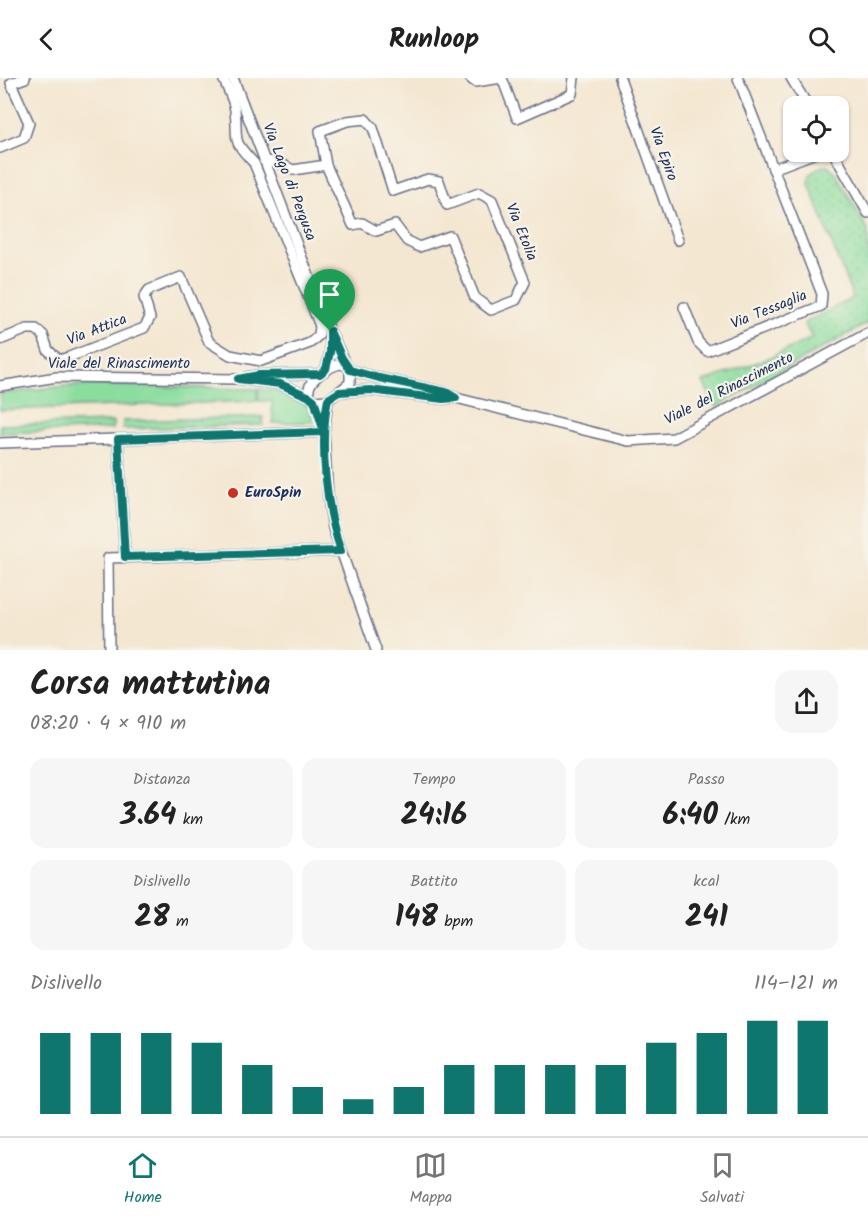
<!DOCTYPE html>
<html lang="it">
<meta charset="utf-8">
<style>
body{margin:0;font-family:Kalam,sans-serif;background:#f6f6f6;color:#222;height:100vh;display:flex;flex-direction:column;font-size:22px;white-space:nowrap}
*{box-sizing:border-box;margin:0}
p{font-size:20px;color:#767676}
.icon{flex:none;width:33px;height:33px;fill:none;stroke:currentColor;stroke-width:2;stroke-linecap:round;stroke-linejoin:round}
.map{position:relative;height:572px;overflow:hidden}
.drawer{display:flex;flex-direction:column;background:#fff;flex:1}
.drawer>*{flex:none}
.buttons{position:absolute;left:783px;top:18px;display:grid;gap:12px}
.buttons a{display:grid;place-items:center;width:66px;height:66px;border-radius:12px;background:#fff;box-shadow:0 2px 4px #0004;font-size:30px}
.pin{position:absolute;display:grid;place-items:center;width:51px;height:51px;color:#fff;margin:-62px -26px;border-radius:50% 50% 50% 0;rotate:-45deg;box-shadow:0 0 6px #0007}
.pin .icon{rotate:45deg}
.round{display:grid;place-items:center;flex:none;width:63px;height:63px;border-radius:18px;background:#f6f6f6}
.overview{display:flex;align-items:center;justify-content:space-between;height:102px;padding:0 30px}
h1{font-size:33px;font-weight:600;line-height:45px}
.figures{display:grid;grid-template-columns:repeat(3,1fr);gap:9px;height:102px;padding:6px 30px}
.figures div{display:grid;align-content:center;border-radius:15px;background:#f6f6f6;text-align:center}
.figures b{font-size:30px;font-weight:600}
.figures small{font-size:16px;font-weight:400}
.figures p{font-size:16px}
.chart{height:168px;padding:12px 30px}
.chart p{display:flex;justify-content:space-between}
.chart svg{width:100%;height:108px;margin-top:6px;stroke:#0f766e;stroke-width:6}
header{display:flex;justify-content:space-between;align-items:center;height:78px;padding:0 30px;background:#fff;font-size:27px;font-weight:600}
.tabs{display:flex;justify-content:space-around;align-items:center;height:84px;border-top:2px solid #e0e0e0;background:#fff;font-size:16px;color:#767676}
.tabs a{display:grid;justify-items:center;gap:3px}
.tabs .active{color:#0f766e}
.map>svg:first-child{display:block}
</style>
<header><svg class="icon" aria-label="back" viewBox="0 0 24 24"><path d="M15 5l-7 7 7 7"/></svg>Runloop<svg class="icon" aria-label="search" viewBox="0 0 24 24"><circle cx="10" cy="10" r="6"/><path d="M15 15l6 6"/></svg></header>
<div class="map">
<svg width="868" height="572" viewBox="0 0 868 572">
<defs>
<pattern id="garden-dots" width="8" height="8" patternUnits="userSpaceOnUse" patternTransform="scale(1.5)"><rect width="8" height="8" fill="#8bdd9e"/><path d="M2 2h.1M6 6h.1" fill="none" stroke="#77be8a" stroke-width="1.8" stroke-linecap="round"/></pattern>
</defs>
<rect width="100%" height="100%" fill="#f7f3e8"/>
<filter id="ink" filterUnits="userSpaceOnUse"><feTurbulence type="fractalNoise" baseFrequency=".0167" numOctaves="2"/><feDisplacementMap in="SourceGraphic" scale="12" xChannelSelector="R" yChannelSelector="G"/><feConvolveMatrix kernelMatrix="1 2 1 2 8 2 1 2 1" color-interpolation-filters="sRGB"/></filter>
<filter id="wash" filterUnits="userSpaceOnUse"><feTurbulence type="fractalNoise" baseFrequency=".008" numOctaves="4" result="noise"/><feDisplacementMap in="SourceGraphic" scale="24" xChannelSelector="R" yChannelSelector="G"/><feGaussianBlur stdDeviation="1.35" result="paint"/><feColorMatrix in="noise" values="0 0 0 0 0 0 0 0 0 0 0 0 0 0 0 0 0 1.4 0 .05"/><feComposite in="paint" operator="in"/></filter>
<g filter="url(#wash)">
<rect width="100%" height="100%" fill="#f4e7d1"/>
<!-- grass -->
<g fill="#8bdd9e" stroke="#53867e" stroke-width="1.5">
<polygon points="98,307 257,311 257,323 0,332 0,316 65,308"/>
<path d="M 259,311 C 281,312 308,319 314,344 L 273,345 L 272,323 L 258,323 Z"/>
<polygon points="263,339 263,347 123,351 123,343"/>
<polygon points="113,344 113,351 0,355 0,347"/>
</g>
<!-- garden -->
<polygon fill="url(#garden-dots)" stroke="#53867e" stroke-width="1.5" points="823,88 828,88 835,94 868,152 868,245 716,329 703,304 769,280 812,260 804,245 853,220 809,106 810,97 816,91"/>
</g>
<g filter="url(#ink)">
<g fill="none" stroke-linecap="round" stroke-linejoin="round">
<!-- minor casing -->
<g stroke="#676f86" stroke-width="12">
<g id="minor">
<polyline points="233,0 330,253 346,287"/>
<polyline points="470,0 475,4 502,0 517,40 572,16 574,0"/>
<polyline points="620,0 678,162"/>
<polyline points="791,0 808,28"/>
<polyline points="0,70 24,60 29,45 11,5 25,0"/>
<polyline points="833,74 868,135"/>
<polyline points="264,83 277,84 293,92 326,87 353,147 362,145 376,153 395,147 407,163 419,169 450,158 475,220 491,232 516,222 525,204 492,122 479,115 447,127 439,103 428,101 393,113 373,50 365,41 347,43 320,53 326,87"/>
<polyline points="773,91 818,74"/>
<polyline points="684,229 698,264 707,273 821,228 822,216 738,0"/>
<path d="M 0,262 L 27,251 L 36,251 L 43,257 L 48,272 L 59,282 L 69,279 L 144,250 L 150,240 L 144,219 L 149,212 L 181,199 L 209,264 L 230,277 L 261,283 L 310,265 L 319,257 L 320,248 L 254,85 C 229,59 239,63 235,32 C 234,22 227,10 223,0"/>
<path d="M 340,286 L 346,287 L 350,292 L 350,305 L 328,322 L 314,323 C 297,308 326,289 340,286 Z"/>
<polyline points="326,291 330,274 330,258"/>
<polyline points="350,292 379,300 445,314 456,320 628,363 674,360 868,255"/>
<polyline points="247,299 259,297 320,296"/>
<polyline points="0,308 57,299 238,301 280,306 310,319"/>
<polyline points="339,314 370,312 443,321 456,320"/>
<polyline points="328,322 324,354 328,419 333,450 376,572"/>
<polyline points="118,361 125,479"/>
<polyline points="0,365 324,354"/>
<polyline points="109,572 108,480 341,473"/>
</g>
</g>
<!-- minor -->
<use href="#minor" stroke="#fff" stroke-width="9"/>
</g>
</g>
<g fill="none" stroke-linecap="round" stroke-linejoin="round" filter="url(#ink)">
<!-- route casing -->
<g stroke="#fff" stroke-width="12">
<path id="route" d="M 330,253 L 330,274 L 326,291 L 320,296 L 259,297 L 238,301 L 280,306 L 310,319 L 314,322 L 324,354 L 118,361 L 125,479 L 341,473 C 326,430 319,366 328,321 L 339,314 L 370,312 L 443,321 L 456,320 L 446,314 L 379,300 L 350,292 L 342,280 L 330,253"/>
</g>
<!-- route -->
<use href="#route" stroke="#0f766e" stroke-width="8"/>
</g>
<!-- markers -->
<circle fill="#c8321e" stroke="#f7f3e8" stroke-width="2" cx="233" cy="415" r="6"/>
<g text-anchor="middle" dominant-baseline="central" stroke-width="4.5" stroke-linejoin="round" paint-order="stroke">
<!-- street labels -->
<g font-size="15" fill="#1b2f5e" stroke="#f7f3e8">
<text transform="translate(663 76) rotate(70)">Via Epiro</text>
<text transform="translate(289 104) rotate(69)">Via Lago di Pergusa</text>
<text transform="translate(521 154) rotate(68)">Via Etolia</text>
<text transform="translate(769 232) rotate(-22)">Via Tessaglia</text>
<text transform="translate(97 252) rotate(-21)">Via Attica</text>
<text x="119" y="286">Viale del Rinascimento</text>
<text transform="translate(729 311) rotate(-27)">Viale del Rinascimento</text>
</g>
<!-- poi labels -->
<g font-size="15" font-weight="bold" fill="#1b2f5e" stroke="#f7f3e8" text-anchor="start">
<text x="245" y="415">EuroSpin</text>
</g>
</g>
</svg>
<div class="buttons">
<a><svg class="icon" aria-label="locate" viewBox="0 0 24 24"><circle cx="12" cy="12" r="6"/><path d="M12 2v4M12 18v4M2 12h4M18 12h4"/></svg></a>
</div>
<div class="pin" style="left:330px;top:253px;background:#1e9e55"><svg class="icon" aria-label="arrive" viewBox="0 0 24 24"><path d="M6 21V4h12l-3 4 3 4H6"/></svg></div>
</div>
<section class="drawer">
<div class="overview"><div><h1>Corsa mattutina</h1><p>08:20 · 4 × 910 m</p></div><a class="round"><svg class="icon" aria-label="share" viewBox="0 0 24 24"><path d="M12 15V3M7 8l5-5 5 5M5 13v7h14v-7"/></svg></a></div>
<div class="figures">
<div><p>Distanza</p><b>3.64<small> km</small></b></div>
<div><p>Tempo</p><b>24:16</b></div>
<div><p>Passo</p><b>6:40<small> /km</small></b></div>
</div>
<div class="figures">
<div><p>Dislivello</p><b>28<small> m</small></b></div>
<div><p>Battito</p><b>148<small> bpm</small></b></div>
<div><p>kcal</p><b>241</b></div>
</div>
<div class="chart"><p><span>Dislivello</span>114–121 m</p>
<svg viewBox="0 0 160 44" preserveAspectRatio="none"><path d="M5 44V11M15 44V11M25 44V11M35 44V15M45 44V24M55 44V33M65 44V38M75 44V33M85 44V24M95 44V24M105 44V24M115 44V24M125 44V15M135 44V11M145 44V6M155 44V6"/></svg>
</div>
</section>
<nav class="tabs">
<a class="active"><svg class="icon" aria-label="home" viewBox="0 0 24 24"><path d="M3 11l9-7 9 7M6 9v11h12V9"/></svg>Home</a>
<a><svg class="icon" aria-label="map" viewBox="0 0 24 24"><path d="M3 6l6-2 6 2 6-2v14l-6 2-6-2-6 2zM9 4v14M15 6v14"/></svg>Mappa</a>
<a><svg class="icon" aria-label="saved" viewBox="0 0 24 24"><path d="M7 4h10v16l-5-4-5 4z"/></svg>Salvati</a>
</nav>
